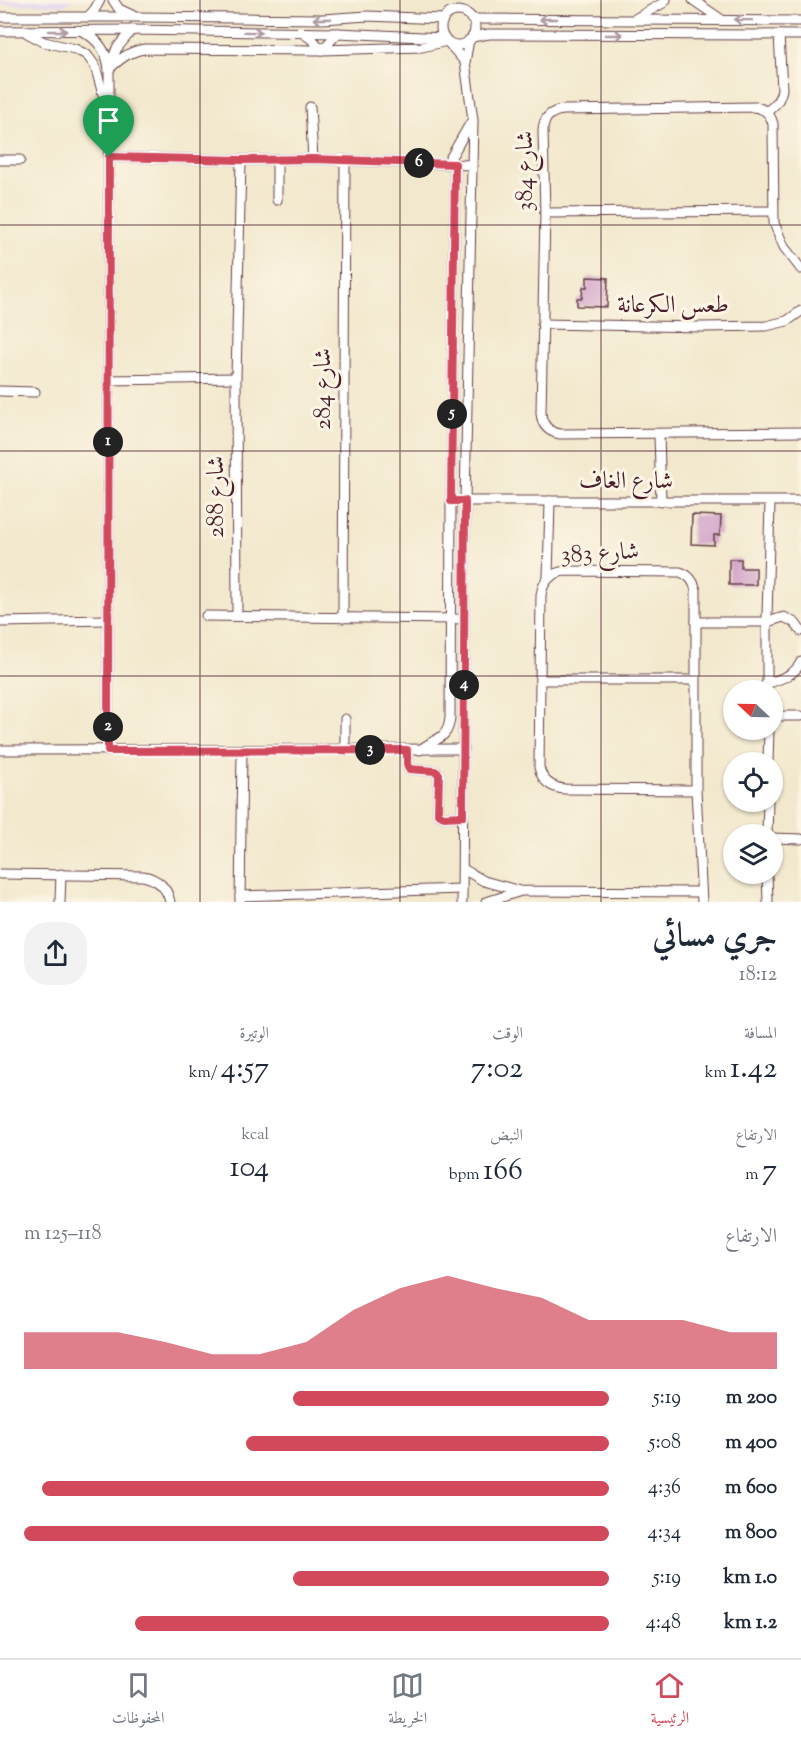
<!DOCTYPE html>
<html lang="ar">
<meta charset="utf-8">
<style>
body{margin:0;font-family:"Sorts Mill Goudy",Amiri,serif;background:#f2f2f3;color:#1f2937;direction:rtl;height:100vh;display:flex;flex-direction:column;font-size:22px;white-space:nowrap}
*{box-sizing:border-box;margin:0}
p{font-size:20px;color:#747a83}
.icon{flex:none;width:33px;height:33px;fill:none;stroke:currentColor;stroke-width:2;stroke-linecap:round;stroke-linejoin:round}
.map{position:relative;height:902px;overflow:hidden;direction:ltr}
.drawer{display:flex;flex-direction:column;background:#fff;flex:1}
.drawer>*{flex:none}
.needle{width:39px;rotate:292deg}
.fabs{position:absolute;left:723px;top:680px;display:grid;gap:12px}
.fabs a{display:grid;place-items:center;width:60px;height:60px;border-radius:50%;background:#fff;box-shadow:0 2px 4px #0004;font-size:30px}
.pin{position:absolute;display:grid;place-items:center;width:51px;height:51px;color:#fff;margin:-62px -26px;border-radius:50% 50% 50% 0;rotate:-45deg;box-shadow:0 0 6px #0007}
.pin .icon{rotate:45deg}
.km{position:absolute;width:30px;height:30px;margin:-15px;border-radius:50%;background:#222;color:#fff;font-size:16px;line-height:30px;text-align:center}
.round{display:grid;place-items:center;flex:none;width:63px;height:63px;border-radius:24px;background:#f2f2f3}
.headline{display:flex;align-items:center;justify-content:space-between;height:102px;padding:0 24px}
h1{font-size:33px;font-weight:600;line-height:45px}
.metrics{display:grid;grid-template-columns:repeat(3,1fr);gap:9px;height:102px;padding:6px 24px}
.metrics div{display:grid;align-content:center}
.metrics b{font-size:30px;font-weight:600}
.metrics small{font-size:16px;font-weight:400}
.metrics p{font-size:16px}
.chart{height:168px;padding:12px 24px}
.chart p{display:flex;justify-content:space-between}
.chart svg{width:100%;height:108px;margin-top:6px;fill:#d1495b;opacity:.7}
ul{padding:0 24px;list-style:none;font-size:20px}
li{display:grid;grid-template-columns:96px 72px 1fr;align-items:center;height:45px}
li i{height:15px;border-radius:8px;background:#d1495b}
.menu{display:flex;justify-content:space-around;align-items:center;height:84px;border-top:2px solid #e0e1e3;background:#fff;font-size:16px;color:#747a83}
.menu a{display:grid;justify-items:center;gap:3px}
.menu .selected{color:#d1495b}
.map>svg:first-child{display:block}
</style>
<div class="map">
<svg width="801" height="902" viewBox="0 0 801 902">
<rect width="100%" height="100%" fill="#fcf5e5"/>
<filter id="ink" filterUnits="userSpaceOnUse"><feTurbulence type="fractalNoise" baseFrequency=".0167" numOctaves="2"/><feDisplacementMap in="SourceGraphic" scale="12" xChannelSelector="R" yChannelSelector="G"/><feConvolveMatrix kernelMatrix="1 2 1 2 8 2 1 2 1" color-interpolation-filters="sRGB"/></filter>
<filter id="wash" filterUnits="userSpaceOnUse"><feTurbulence type="fractalNoise" baseFrequency=".008" numOctaves="4" result="noise"/><feDisplacementMap in="SourceGraphic" scale="24" xChannelSelector="R" yChannelSelector="G"/><feGaussianBlur stdDeviation="1.35" result="paint"/><feColorMatrix in="noise" values="0 0 0 0 0 0 0 0 0 0 0 0 0 0 0 0 0 1.4 0 .05"/><feComposite in="paint" operator="in"/></filter>
<g filter="url(#wash)">
<rect width="100%" height="100%" fill="#f2e8cd"/>
<!-- built -->
<polygon fill="#e1d4f3" points="0,0 73,0 64,5 0,4"/>
<g id="blocks">
<!-- building -->
<g fill="#ce9ec7">
<polygon points="587,277 608,278 607,307 577,306 577,298 582,298 583,287 587,287"/>
<polygon points="692,515 721,516 720,535 714,535 714,545 691,544"/>
<polygon points="729,559 741,559 741,568 756,568 756,585 729,585"/>
</g>
</g>
</g>
<g filter="url(#ink)">
<use href="#blocks" fill-opacity="0" stroke="#633d43" stroke-width="1.5"/>
<g fill="none" stroke-linecap="round" stroke-linejoin="round">
<!-- minor casing -->
<g stroke="#633d43" stroke-width="11">
<g id="minor">
<polyline points="113,0 119,9 132,15"/>
<polyline points="693,0 722,20"/>
<circle cx="458" cy="28" r="17"/>
<polyline points="0,17 135,17 323,19 367,16 443,19"/>
<polyline points="88,17 95,9 100,0"/>
<polyline points="471,19 801,21"/>
<polyline points="635,19 663,3 666,0"/>
<polyline points="0,31 132,30 338,33 444,38"/>
<path d="M 82,31 C 98,39 107,51 109,69 L 108,751"/>
<polyline points="27,33 44,42 75,49 87,55 95,66 105,101"/>
<polyline points="304,34 313,40 322,50 338,33"/>
<polyline points="472,37 489,34 801,35"/>
<polyline points="109,67 117,48 132,30"/>
<path d="M 109,69 C 120,59 129,51 145,49 L 322,50 L 422,47 L 447,41 L 465,62"/>
<polyline points="310,107 313,159"/>
<path d="M 767,111 C 776,105 780,100 782,89 L 779,35"/>
<polyline points="109,157 241,160 313,159 472,165"/>
<polyline points="277,159 277,200"/>
<polyline points="0,160 20,160"/>
<polyline points="447,164 471,122"/>
<polyline points="545,213 773,211"/>
<path d="M 801,269 L 784,247 L 774,223 L 773,124 C 770,113 765,109 755,107 L 564,110 C 551,111 544,117 543,130 L 545,213 L 541,413 C 542,425 548,432 560,434 L 801,432"/>
<polyline points="542,324 702,327 766,326 787,321 801,311"/>
<polyline points="109,380 236,378"/>
<polyline points="0,391 35,392"/>
<polyline points="659,434 661,502"/>
<polyline points="461,501 801,501"/>
<polyline points="548,578 550,501"/>
<polyline points="206,616 456,619"/>
<polyline points="237,616 236,378 241,160"/>
<polyline points="343,618 345,160"/>
<polyline points="0,622 107,620"/>
<polyline points="696,622 767,622 784,617 795,623 801,631"/>
<polyline points="540,680 695,680"/>
<path d="M 766,684 C 780,679 794,676 801,662"/>
<polyline points="767,690 767,618 770,502"/>
<polyline points="772,716 801,716"/>
<polyline points="0,750 464,749"/>
<polyline points="345,750 345,719"/>
<polyline points="407,750 407,764 409,769 435,771 439,774 438,814 444,817 463,816"/>
<path d="M 420,750 C 435,738 448,740 450,718 L 451,501 L 455,164"/>
<polyline points="768,762 769,729"/>
<path d="M 696,790 L 565,789 C 551,788 542,781 539,767 L 541,595 C 543,581 551,573 565,571 L 680,572 C 689,575 693,580 696,590 L 696,790 L 702,902"/>
<polyline points="767,834 768,801"/>
<polyline points="772,838 801,839"/>
<polyline points="463,869 484,881 520,891 701,892"/>
<polyline points="767,873 768,902"/>
<path d="M 0,874 L 143,876 C 158,879 167,887 170,902"/>
<polyline points="240,896 462,889"/>
<polyline points="60,902 61,874"/>
<polyline points="240,902 242,750"/>
<polyline points="462,902 465,501 473,120 465,62 469,40"/>
<polyline points="486,902 518,892"/>
</g>
</g>
<!-- minor -->
<use href="#minor" stroke="#fff" stroke-width="9"/>
</g>
<!-- one-way arrows -->
<defs><path id="oneway-shaft" d="M-6 0H5M1.5-3L5.5 0L1.5 3" fill="none" stroke-width="1.6" stroke-linecap="round" stroke-linejoin="round" transform="scale(1.5)"/></defs>
<g stroke="#ae9aa0">
<use href="#oneway-shaft" transform="translate(322 19) rotate(178)"/>
<use href="#oneway-shaft" transform="translate(548 19) rotate(-180)"/>
<use href="#oneway-shaft" transform="translate(743 20) rotate(-179)"/>
<use href="#oneway-shaft" transform="translate(58 31)"/>
<use href="#oneway-shaft" transform="translate(253 32) rotate(1)"/>
<use href="#oneway-shaft" transform="translate(614 35)"/>
</g>
</g>
<g fill="none" stroke-linecap="round" stroke-linejoin="round" filter="url(#ink)">
<!-- route casing -->
<g stroke="#fff" stroke-width="12">
<polygon id="route" points="109,157 241,160 313,159 455,164 451,501 465,501 463,816 444,817 438,814 439,774 435,771 409,769 407,764 407,750 108,751"/>
</g>
<!-- route -->
<use href="#route" stroke="#d1495b" stroke-width="8"/>
</g>
<!-- grid -->
<path fill="none" stroke="#4a1f2b" stroke-width="1.5" stroke-opacity="0.55" d="M 200,0 L 200,902M 400,0 L 400,902M 601,0 L 601,902M 0,225 L 801,225M 0,451 L 801,451M 0,676 L 801,676"/>
<g text-anchor="middle" dominant-baseline="central" stroke-width="6" stroke-linejoin="round" paint-order="stroke">
<!-- street labels -->
<g font-size="24" fill="#4a1f2b" stroke="#fcf5e5">
<text transform="translate(526 171) rotate(-90)">شارع 384</text>
<text x="673" y="306">طعس الكرعانة</text>
<text transform="translate(324 389) rotate(-90)">شارع 284</text>
<text x="626" y="482">شارع الغاف</text>
<text transform="translate(217 497) rotate(-90)">شارع 288</text>
<text transform="translate(600 554) rotate(-3)">شارع 383</text>
</g>
</g>
</svg>
<div class="fabs">
<a><svg class="needle" viewBox="-14 -14 28 28"><path d="M0-13l5 13h-10z" fill="#e53935"/><path d="M0 13l5-13h-10z" fill="#747a83"/></svg></a>
<a><svg class="icon" aria-label="locate" viewBox="0 0 24 24"><circle cx="12" cy="12" r="6"/><path d="M12 2v4M12 18v4M2 12h4M18 12h4"/></svg></a>
<a><svg class="icon" aria-label="layers" viewBox="0 0 24 24"><path d="M12 4l9 5-9 5-9-5zM3 14l9 5 9-5"/></svg></a>
</div>
<div class="pin" style="left:109px;top:157px;background:#1e9e55"><svg class="icon" aria-label="arrive" viewBox="0 0 24 24"><path d="M6 21V4h12l-3 4 3 4H6"/></svg></div>
<b class="km" style="left:108px;top:442px">1</b>
<b class="km" style="left:108px;top:727px">2</b>
<b class="km" style="left:370px;top:750px">3</b>
<b class="km" style="left:464px;top:685px">4</b>
<b class="km" style="left:452px;top:414px">5</b>
<b class="km" style="left:419px;top:163px">6</b>
</div>
<section class="drawer">
<div class="headline"><div><h1>جري مسائي</h1><p>18:12</p></div><a class="round"><svg class="icon" aria-label="share" viewBox="0 0 24 24"><path d="M12 15V3M7 8l5-5 5 5M5 13v7h14v-7"/></svg></a></div>
<div class="metrics">
<div><p>المسافة</p><b>1.42<small> km</small></b></div>
<div><p>الوقت</p><b>7:02</b></div>
<div><p>الوتيرة</p><b>4:57<small> /km</small></b></div>
</div>
<div class="metrics">
<div><p>الارتفاع</p><b>7<small> m</small></b></div>
<div><p>النبض</p><b>166<small> bpm</small></b></div>
<div><p>kcal</p><b>104</b></div>
</div>
<div class="chart"><p><span>الارتفاع</span>118–125 m</p>
<svg viewBox="0 0 160 44" preserveAspectRatio="none"><path d="M0 44V29L10 29L20 29L30 33L40 38L50 38L60 33L70 20L80 11L90 6L100 11L110 15L120 24L130 24L140 24L150 29L160 29V44z"/></svg>
</div>
<ul>
<li><b>200 m</b>5:19<i style="width:54%"></i></li>
<li><b>400 m</b>5:08<i style="width:62%"></i></li>
<li><b>600 m</b>4:36<i style="width:97%"></i></li>
<li><b>800 m</b>4:34<i style="width:100%"></i></li>
<li><b>1.0 km</b>5:19<i style="width:54%"></i></li>
<li><b>1.2 km</b>4:48<i style="width:81%"></i></li>
</ul>
</section>
<nav class="menu">
<a class="selected"><svg class="icon" aria-label="home" viewBox="0 0 24 24"><path d="M3 11l9-7 9 7M6 9v11h12V9"/></svg>الرئيسية</a>
<a><svg class="icon" aria-label="map" viewBox="0 0 24 24"><path d="M3 6l6-2 6 2 6-2v14l-6 2-6-2-6 2zM9 4v14M15 6v14"/></svg>الخريطة</a>
<a><svg class="icon" aria-label="saved" viewBox="0 0 24 24"><path d="M7 4h10v16l-5-4-5 4z"/></svg>المحفوظات</a>
</nav>
